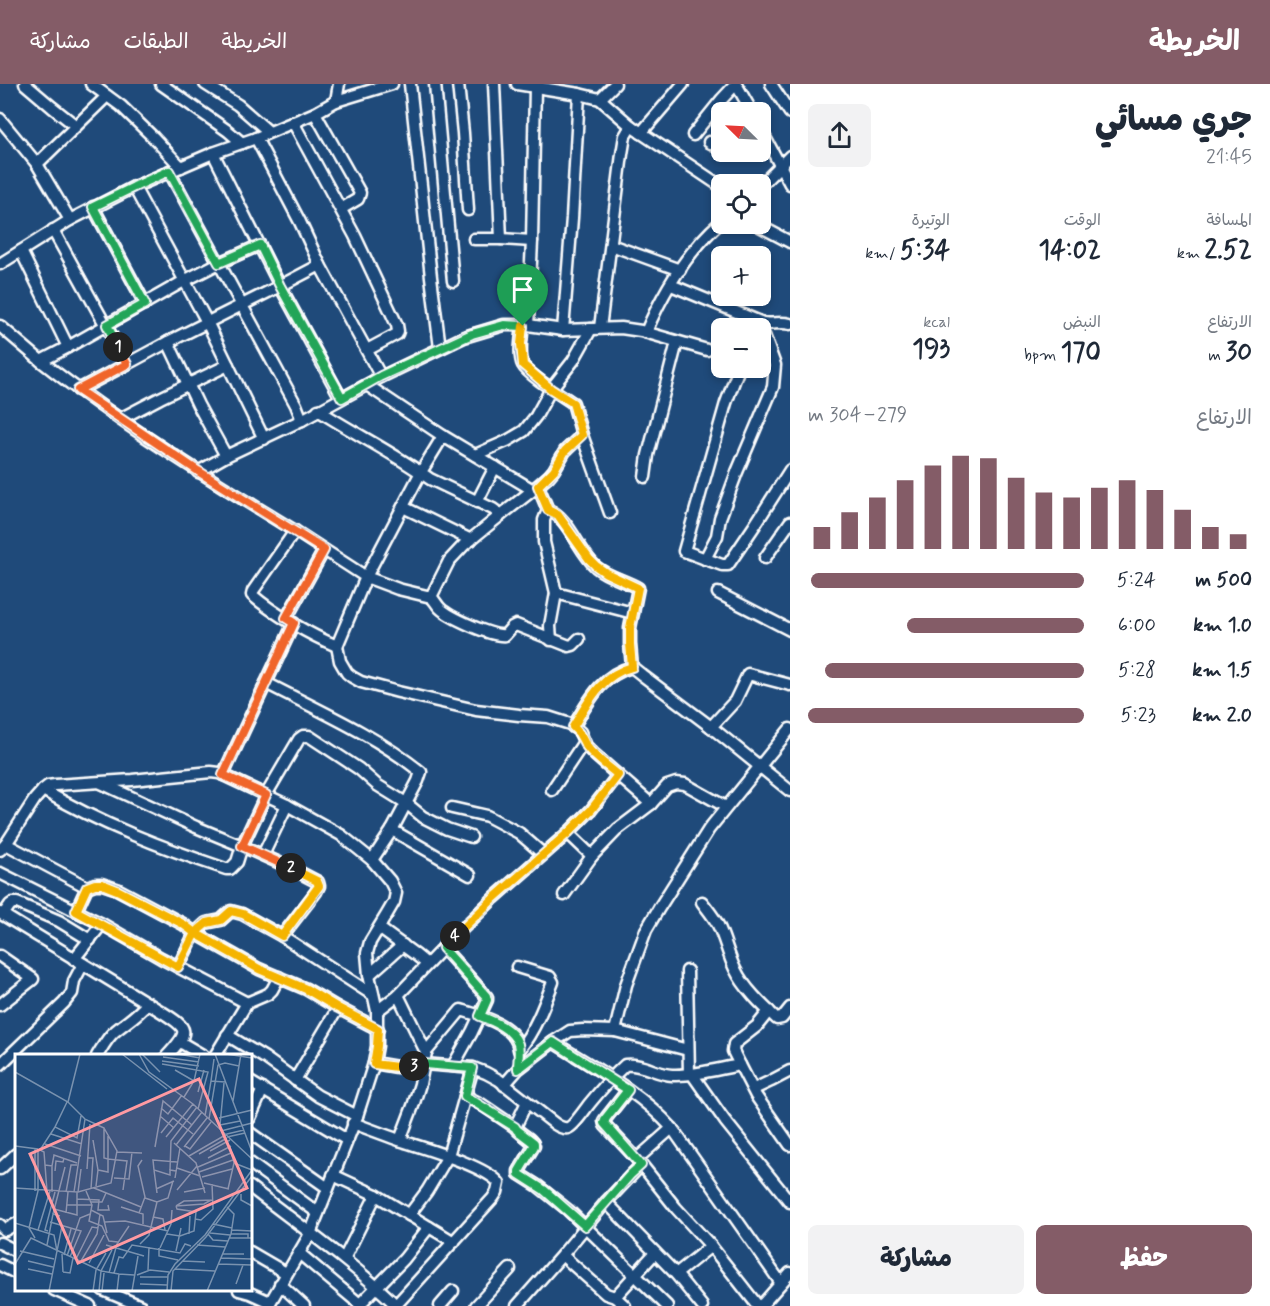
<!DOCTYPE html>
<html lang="ar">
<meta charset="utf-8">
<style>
body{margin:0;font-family:Mynerve,"Playpen Sans Arabic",sans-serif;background:#f2f2f3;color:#1f2937;direction:rtl;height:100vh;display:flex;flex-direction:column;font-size:22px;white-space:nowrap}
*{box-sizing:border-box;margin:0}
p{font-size:20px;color:#747a83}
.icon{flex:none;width:33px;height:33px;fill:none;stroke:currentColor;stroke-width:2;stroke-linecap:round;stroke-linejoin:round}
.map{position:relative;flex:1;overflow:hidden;direction:ltr}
.side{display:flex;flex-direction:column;background:#fff;width:480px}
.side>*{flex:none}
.needle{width:39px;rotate:294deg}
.buttons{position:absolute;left:711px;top:18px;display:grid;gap:12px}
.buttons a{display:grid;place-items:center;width:60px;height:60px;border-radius:9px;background:#fff;box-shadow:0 3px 9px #0003;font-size:30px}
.pin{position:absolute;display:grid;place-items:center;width:51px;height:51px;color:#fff;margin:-62px -26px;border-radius:50% 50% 50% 0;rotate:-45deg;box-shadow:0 0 6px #0007}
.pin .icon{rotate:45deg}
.km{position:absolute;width:30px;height:30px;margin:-15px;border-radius:50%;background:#222;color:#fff;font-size:16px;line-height:30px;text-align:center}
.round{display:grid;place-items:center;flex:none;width:63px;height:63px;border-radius:9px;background:#f2f2f3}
.summary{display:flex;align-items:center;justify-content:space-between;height:102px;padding:0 18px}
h1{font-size:33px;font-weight:800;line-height:45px}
.stats{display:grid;grid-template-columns:repeat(3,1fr);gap:9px;height:102px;padding:6px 18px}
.stats div{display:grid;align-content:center}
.stats b{font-size:26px;font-weight:800}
.stats small{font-size:16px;font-weight:400}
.stats p{font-size:16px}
.chart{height:168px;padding:12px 18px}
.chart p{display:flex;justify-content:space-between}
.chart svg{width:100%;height:108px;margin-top:6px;stroke:#845c67;stroke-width:6}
.button{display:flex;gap:12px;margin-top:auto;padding:12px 18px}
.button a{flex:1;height:69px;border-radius:9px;background:#845c67;color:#fff;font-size:24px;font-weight:800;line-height:69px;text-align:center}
.button a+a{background:#f2f2f3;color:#1f2937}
ul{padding:0 18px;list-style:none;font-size:20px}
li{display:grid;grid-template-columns:96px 72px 1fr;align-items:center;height:45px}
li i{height:15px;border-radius:8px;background:#845c67}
header{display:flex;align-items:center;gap:36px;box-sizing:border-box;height:84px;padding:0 30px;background:#845c67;color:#fff}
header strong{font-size:28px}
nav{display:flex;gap:33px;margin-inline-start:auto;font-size:21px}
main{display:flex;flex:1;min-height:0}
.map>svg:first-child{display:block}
</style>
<header>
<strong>الخريطة</strong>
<nav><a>الخريطة</a><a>الطبقات</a><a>مشاركة</a></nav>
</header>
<main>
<section class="side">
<div class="summary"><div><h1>جري مسائي</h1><p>21:45</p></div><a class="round"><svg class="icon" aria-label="share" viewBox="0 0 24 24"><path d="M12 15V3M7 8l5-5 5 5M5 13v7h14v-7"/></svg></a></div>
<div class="stats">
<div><p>المسافة</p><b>2.52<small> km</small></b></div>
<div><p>الوقت</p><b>14:02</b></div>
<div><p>الوتيرة</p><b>5:34<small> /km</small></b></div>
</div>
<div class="stats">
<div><p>الارتفاع</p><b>30<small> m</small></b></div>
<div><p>النبض</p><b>170<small> bpm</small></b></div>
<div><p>kcal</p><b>193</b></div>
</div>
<div class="chart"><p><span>الارتفاع</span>279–304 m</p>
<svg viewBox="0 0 160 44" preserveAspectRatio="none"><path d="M5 44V35M15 44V29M25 44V23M35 44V16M45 44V10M55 44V6M65 44V7M75 44V15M85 44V21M95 44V23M105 44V19M115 44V16M125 44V20M135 44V28M145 44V35M155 44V38"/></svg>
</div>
<ul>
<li><b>500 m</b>5:24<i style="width:99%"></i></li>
<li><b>1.0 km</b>6:00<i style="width:64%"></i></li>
<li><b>1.5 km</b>5:28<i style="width:94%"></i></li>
<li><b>2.0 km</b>5:23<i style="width:100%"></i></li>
</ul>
<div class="button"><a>حفظ</a><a>مشاركة</a></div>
</section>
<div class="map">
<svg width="790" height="1222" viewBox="0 0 790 1222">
<rect width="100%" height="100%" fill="#1f4a7a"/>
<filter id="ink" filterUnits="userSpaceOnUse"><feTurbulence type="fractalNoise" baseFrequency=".0167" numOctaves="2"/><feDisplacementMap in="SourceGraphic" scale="12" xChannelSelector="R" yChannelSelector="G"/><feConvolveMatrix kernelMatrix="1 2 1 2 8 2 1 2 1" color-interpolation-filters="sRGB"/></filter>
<g filter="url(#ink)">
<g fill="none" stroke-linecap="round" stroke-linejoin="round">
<!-- minor casing -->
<g stroke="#fff" stroke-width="15">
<g id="minor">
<polyline points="25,0 52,23 76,42"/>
<polyline points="91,0 121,22 153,53 181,83"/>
<polyline points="161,0 228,47 242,59"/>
<polyline points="205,0 238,21 269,48"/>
<polyline points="410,0 431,193 440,264"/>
<polyline points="435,0 453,197"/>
<polyline points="458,0 463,49 468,126"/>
<polyline points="494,0 501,155"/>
<polyline points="517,0 579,10 600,15 631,42 722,103"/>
<polyline points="736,0 752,28"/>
<polyline points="771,0 790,29"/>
<polyline points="600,15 615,0"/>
<polyline points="336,17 339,0"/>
<polyline points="315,29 360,109 358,115 341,125"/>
<polyline points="0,35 37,80 70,136"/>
<polyline points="293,38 355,152 397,241 398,247 397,250 367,266"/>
<polyline points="760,44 790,100"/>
<polyline points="641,49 683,0"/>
<polyline points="693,51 722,15 736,0"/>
<polyline points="256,54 300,138 320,181 381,293"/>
<polyline points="709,58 722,65"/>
<polyline points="213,69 280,202 341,314"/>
<polyline points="37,80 107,12"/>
<polyline points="169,87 296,321 302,336 381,293 464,253 504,241 528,241 563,246 621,244 641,247 707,266"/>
<polyline points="760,102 790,72"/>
<polyline points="134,103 207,238 264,355"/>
<polyline points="93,123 145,220"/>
<polyline points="756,140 790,158"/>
<polyline points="53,146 127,280 78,306"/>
<polyline points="474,155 501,155 532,157"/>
<path d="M 260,161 L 219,179 L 184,197 L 68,263 L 41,277 C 121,340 208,394 295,447"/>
<polyline points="611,161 680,186"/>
<polyline points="21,167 68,263"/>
<polyline points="0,180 70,136 134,103 213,69 256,54 315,29 336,17 392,0"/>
<path d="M 671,201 L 763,239 C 772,241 781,237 790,240"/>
<path d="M 523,241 C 522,253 518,270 523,281 C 528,291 563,312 573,319 L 582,351 L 610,429"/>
<polyline points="528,241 532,157 535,3"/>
<polyline points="0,242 41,277"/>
<polyline points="600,244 622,70 625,52 631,42"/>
<polyline points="563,246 572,134 579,10"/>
<path d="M 646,248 C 663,208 688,166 722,137"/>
<polyline points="127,280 168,258"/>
<polyline points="739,284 726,319 684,467 722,481 728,481 755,441 790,386"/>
<polyline points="367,301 443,352 533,406"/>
<path d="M 318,326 C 355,350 394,369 430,395 L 493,425 L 501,431 L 464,461 L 449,477 L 431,513 L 398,505 L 366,493 L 421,388 L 443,352"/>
<polyline points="120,335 160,314 228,281"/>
<polyline points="475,371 507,357 524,347 536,332 551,305 573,277 591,245"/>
<polyline points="226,372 198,321 168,258 280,202 320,181"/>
<polyline points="198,388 226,372 302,336"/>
<polyline points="645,393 648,371 677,258"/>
<polyline points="538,402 548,426 544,436 544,458 556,509 550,542 551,556"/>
<polyline points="477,418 495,383"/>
<polyline points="403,423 471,456"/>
<path d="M 548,426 C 568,432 579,468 596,483 C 608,493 624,496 638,504 L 630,544 L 630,560 L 632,583 L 642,591 L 711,643 L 790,707"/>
<polyline points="501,431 533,406 549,392 554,386 565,367 582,351"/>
<path d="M 295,447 L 366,493 L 337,562 C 310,551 274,530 252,511 L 253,507 Z"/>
<polyline points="765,474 790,438"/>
<polyline points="705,475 717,452 720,434 737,388 773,303 775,281 764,251"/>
<polyline points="556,509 633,529"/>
<polyline points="718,509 790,546"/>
<path d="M 431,513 C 435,516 436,520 440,524 C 449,533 492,553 505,551 L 512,543 L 516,541 L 569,562 L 573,561 L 579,555"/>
<polyline points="286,535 324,466"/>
<polyline points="337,562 340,577 347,589 352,593 361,598 398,608 476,626 519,631 548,633 570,640 580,648 586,662 595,671 651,720"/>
<path d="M 266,599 C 318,626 375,651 421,688 L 418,697 L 392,746 L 372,776"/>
<path d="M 573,643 C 589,617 601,591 632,583"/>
<polyline points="711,643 735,617 748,590 790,601"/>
<polyline points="223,691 294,539"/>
<polyline points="43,706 48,702 55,701 132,696 211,688 219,689 287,721 341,751 372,776 390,797 396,809 394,818 387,830 370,858 367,869 369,891 377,927 377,962 374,979 357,1032 310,1150 268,1222"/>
<polyline points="552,706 584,658"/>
<polyline points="452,724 487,732 519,749 543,770"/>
<polyline points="392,746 470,791"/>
<polyline points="568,749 592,772"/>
<polyline points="6,760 87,803 76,827"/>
<path d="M 0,766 L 6,760 L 35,715 L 43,706 C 100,740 163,764 226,785 L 230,785 L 237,778 L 242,762 L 196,743 L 101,699"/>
<polyline points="263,771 287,721"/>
<polyline points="0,789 102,840 161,874 247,919"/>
<polyline points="87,803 95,800 102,800 117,805 183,840 195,849 206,839 221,836 231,827 242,830 282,852"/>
<polyline points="564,811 592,772 618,745 651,720 667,702 676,699 685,700 726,723"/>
<path d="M 702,818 C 708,826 714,833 718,841 C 725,855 728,871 735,885 C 744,904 762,921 777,935 L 782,934 L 790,924"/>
<path d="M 0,829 L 162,928 C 189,945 190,947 167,972"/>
<polyline points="3,831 10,821 13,819 17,819 59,837 90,856"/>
<polyline points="379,844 416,871 427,880"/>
<polyline points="443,864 487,913 487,916 472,948 453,982"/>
<polyline points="0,872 33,895 0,921"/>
<polyline points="74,875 102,840"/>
<polyline points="178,883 195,849 259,885 306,905 338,924 378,945"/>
<polyline points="687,887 689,990"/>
<polyline points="369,891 403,861"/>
<polyline points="373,911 282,852 316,808 319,802 318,798 293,785 242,762 266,711 299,655 303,652 309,652 359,685 377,701 406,719 423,733 447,745 471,753"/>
<polyline points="398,911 426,968"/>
<polyline points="377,927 398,911 443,864 494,814 568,749 591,726 618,691"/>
<polyline points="615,947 626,901 646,846 659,824 709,745 790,645"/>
<polyline points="227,951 265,974 318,1012 357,1032"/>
<polyline points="180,958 204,972"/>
<path d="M 553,958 C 594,984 639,1007 672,1044 L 781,1199"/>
<path d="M 97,972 C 102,964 107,954 114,948 C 127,937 136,933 148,919"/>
<polyline points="215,972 247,919 268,910 272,906 279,893"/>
<path d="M 374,979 L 397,983 L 412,983 L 424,980 L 473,984 L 486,989 L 499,996 L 555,1040 C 558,1042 563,1045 568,1044 C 574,1042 585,1025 590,1019 C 599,1008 615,990 625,981 C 642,979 656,990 672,991 C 694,992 718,985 740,981 L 733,967 L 734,960 L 757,942 L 769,927"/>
<polyline points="0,981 64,919 72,909 74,897 83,880"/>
<polyline points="740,981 756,1012 790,1061"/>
<polyline points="692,990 725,1037 790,1118"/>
<polyline points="295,996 338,924"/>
<polyline points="250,998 347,1056"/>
<polyline points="504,1001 518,985 553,958 570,947 583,946 615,947 688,966"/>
<polyline points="754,1005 771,997 790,987"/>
<polyline points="628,1006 606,1034 604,1037 605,1041 637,1075 676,1124 711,1162 758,1222"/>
<path d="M 465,1012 L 481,1020 L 515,1043 C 520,1051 532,1054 534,1062 L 519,1087 L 519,1090 L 538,1102 L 568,1126 L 667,1222"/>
<polyline points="250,1034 263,1005"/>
<path d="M 353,1039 C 369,1045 385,1051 402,1057 C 423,1064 486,1082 499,1099 L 497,1108 L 493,1114 L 396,1221"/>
<polyline points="515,1043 527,1018"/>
<polyline points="250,1049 328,1104"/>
<path d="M 400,1056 L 413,1022 L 420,1000 L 426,968 L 461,926 C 481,932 517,941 519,966 C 535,946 544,922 553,898 L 550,893 L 517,883"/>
<polyline points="637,1075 672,1044"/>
<polyline points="250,1079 318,1129"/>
<polyline points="0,1085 16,1070"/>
<polyline points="333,1091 376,1111 454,1158"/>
<path d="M 250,1103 C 300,1142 352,1178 397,1222"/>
<polyline points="606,1118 641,1081"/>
<polyline points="409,1131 427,1107 448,1072 473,984"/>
<polyline points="0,1141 5,1146 16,1140"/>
<polyline points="0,1159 16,1167"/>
<polyline points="250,1168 286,1189"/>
<polyline points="299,1169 362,1222"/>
<polyline points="562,1171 606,1210 615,1213 625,1222"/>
<polyline points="344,1175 376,1111"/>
<polyline points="0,1181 16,1189"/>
<polyline points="676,1190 711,1162"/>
<polyline points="280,1200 304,1222"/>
<polyline points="54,1206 90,1222"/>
<polyline points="103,1206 141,1222"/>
<polyline points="239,1206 250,1209 270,1218"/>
<polyline points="615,1213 655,1169"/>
<polyline points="360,1220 404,1175 429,1143"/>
<polyline points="440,1222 453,1207"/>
<polyline points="476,1222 510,1185"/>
<polyline points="517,1222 562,1171 606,1118 676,1190 702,1222"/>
<polyline points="761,1222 790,1189"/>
</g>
</g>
<!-- minor -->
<use href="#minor" stroke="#1f4a7a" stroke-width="10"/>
</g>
</g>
<g fill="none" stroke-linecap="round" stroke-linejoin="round" filter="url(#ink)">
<!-- split-1 casing -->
<g stroke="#fff" stroke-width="12">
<polyline id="split-1" points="118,263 107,241 145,220 93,123 134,103 169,87 219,179 260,161 280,202 342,314 381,292 472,250 504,241 523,242"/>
</g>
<!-- split-2 casing -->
<g stroke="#fff" stroke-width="12">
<polyline id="split-2" points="118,263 127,280 78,306 198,387 324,466 286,534 294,539 223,691 266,711 242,762 291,784"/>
</g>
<!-- split-3 casing -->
<g stroke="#fff" stroke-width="12">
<polyline id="split-3" points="291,784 317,797 319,802 282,852 243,830 231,827 221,836 207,839 195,849 178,883 76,827 87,803 95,800 102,800 117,806 183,840 195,849 238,873 259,885 306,905 338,924 378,945 377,962 374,980 397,983 414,982"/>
</g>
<!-- split-4 casing -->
<g stroke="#fff" stroke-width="12">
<path id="split-4" d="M 414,982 L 424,980 L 472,984 L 465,1012 L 515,1043 L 517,1046 L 534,1059 L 534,1062 L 519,1087 L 519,1090 L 544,1106 L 585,1142 L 630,1091 L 641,1081 L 604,1039 L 606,1034 L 628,1006 L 553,958 L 518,985 C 518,977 520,967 518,960 C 513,945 493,937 480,932 L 487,916 L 486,912 L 443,864 L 455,852"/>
</g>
<!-- split-5 casing -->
<g stroke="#fff" stroke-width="12">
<path id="split-5" d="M 455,852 L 494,814 L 568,749 L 591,726 L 618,691 C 608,682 595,674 587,663 C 581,655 583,651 573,643 C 589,617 601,591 632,583 L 630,560 L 630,544 L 638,504 L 606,489 L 596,482 L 589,475 L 558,431 L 548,426 L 538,402 L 554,386 L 565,367 L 582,351 L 573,319 L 551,305 L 523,281 L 521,260 L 523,242"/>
</g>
<!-- split-1 -->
<use href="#split-1" stroke="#22a559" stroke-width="8"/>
<!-- split-2 -->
<use href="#split-2" stroke="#f0652b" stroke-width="8"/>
<!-- split-3 -->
<use href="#split-3" stroke="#f5b400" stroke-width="8"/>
<!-- split-4 -->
<use href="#split-4" stroke="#22a559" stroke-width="8"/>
<!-- split-5 -->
<use href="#split-5" stroke="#f5b400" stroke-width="8"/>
</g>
<!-- overview -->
<g transform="translate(15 970)">
<rect width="237" height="237" fill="#1f4a7a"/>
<path fill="none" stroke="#7992af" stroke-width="1.5" d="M 107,0 L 152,35M 124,0 L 134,18 L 178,50 L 237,105M 127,0 L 145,18M 163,0 L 185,4M 200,0 L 237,98M 211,0 L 237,4M 148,3 L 184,8M 147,7 L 184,12M 147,10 L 193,18 L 183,55M 160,16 L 179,27M 0,18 L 53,48 L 70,65M 196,27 L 199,5M 183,38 L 189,16M 169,43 L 179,27 L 185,0M 218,47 L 226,0M 52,48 L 40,73 L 62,84 L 66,62M 53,48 L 65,0M 146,54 L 153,60 L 167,41M 145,62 L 159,74M 190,62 L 196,27 L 210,28M 204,64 L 237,56M 194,65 L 203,11 L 210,9 L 224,12M 205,71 L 209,29M 205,71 L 225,67M 206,77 L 237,69M 146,79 L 158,64 L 178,80M 36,80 L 67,90M 151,83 L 178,50M 212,83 L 230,79M 78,86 L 83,116M 159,89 L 181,109 L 190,139M 30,90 L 66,102M 161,91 L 187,58M 0,92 L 23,95M 170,92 L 175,95 L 196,68M 140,93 L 148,47 L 177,71M 169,93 L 192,64M 195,97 L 215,86M 102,98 L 127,99M 184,100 L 212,84M 174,102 L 212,80 L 229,76M 72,104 L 78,104 L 76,135M 193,104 L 216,92M 93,105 L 93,82M 93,109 L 93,105 L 112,107 L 108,136M 219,109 L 237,116M 30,111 L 37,112 L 39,101 L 62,109M 183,113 L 216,99M 162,114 L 185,122M 72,115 L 75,70M 139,116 L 142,139M 155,116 L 156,87 L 182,53M 40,117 L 41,107 L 48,108 L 49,104M 161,117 L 155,116 L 155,121 L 139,116 L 138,106 L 162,108M 184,118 L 218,106M 187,123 L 217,115M 99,124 L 114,125 L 117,98M 160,124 L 165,94M 189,129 L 214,135M 81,132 L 83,116 L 93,118 L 93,109M 0,134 L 63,138 L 96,129 L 102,97 L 89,74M 79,134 L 126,153M 141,135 L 159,127M 213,135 L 219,109 L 215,93M 162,136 L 182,112M 20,137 L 20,95M 32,137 L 29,98 L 25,96 L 40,73M 71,137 L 77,151 L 74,167 L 87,172 L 94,187 L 103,188M 37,138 L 37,112M 51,138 L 56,111 L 62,111M 59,138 L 70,65 L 89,74 L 89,104 L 93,105M 63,138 L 66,115M 169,138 L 190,134M 226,140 L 226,146 L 237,152M 130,144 L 142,148 L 153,144 L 158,127M 62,145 L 84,146 L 83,156 L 94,156 L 93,151M 76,148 L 87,148 L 91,139M 52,151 L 77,151M 161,152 L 169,147 L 198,146M 161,152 L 189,150 L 196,146M 106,153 L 128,160 L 128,170M 39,155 L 62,161 L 62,138M 76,156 L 88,162 L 92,179M 51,159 L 53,138M 124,159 L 130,143 L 123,112 L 127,106M 45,162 L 38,160 L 50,113M 138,163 L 148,165 L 150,176M 180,165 L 186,166 L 198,155 L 197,130M 35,168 L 66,177 L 55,203M 90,168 L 110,167 L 153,177M 0,169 L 39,181 L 42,197M 198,170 L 217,174M 23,176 L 35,137M 217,176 L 237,177M 33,177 L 30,176 L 40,138M 195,179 L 215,181M 152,180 L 165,182 L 179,177 L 181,158 L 162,155 L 161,152M 174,180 L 175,162M 193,180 L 198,186 L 213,187M 216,180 L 233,180 L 233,184M 20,184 L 14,174 L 23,137 L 23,95M 214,184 L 237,184M 125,190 L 134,181 L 142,148M 32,191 L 38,160M 91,191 L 129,202M 182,191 L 210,193M 144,194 L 144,202 L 163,206M 145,194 L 156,170 L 157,156M 97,196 L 86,217 L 104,220M 5,197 L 39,205M 161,197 L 166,174M 47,200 L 48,218M 207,200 L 229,200M 49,201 L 56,175M 52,202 L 65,164 L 75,160M 206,204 L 236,205M 61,205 L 77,173 L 83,174M 13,207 L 38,213M 66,207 L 82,180 L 85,160M 168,207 L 190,208M 74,209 L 89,181M 0,210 L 16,184 L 86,217 L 84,237M 203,210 L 237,211M 13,215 L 37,220M 160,215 L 200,217M 133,216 L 134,193M 48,218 L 55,219 L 58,204M 94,219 L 102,190 L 114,172M 99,219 L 104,203 L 108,204 L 117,191 L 165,199 L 170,190 L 176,192M 122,221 L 135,216 L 154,218M 125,223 L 153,223M 125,230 L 152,231M 221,230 L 228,211M 34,237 L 47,172M 78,237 L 81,216 L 91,199M 87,237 L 89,219M 102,237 L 104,220 L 119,221M 117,237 L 123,202M 152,237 L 153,221 L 160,210 L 190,181 L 237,116M 156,237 L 158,217 L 191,183 L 237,122M 192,237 L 216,180 L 219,160 L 212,153"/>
<path fill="#ff9aa2" fill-opacity="0.15" stroke="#ff9aa2" stroke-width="3" d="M 184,25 L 232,134 L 63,209 L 15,100 Z"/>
<rect width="237" height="237" fill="none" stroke="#fff" stroke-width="3"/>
</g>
</svg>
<div class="buttons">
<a><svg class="needle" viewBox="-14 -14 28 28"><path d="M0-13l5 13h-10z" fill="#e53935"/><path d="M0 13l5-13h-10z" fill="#747a83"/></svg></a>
<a><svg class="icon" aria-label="locate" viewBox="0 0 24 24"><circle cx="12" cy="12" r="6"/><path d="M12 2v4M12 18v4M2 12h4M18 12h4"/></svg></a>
<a>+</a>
<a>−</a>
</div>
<div class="pin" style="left:523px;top:242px;background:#1e9e55"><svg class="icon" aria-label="arrive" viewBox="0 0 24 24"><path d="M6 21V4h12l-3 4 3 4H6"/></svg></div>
<b class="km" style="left:118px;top:263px">1</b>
<b class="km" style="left:291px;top:784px">2</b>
<b class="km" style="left:414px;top:982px">3</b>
<b class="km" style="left:455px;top:852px">4</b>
</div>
</main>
